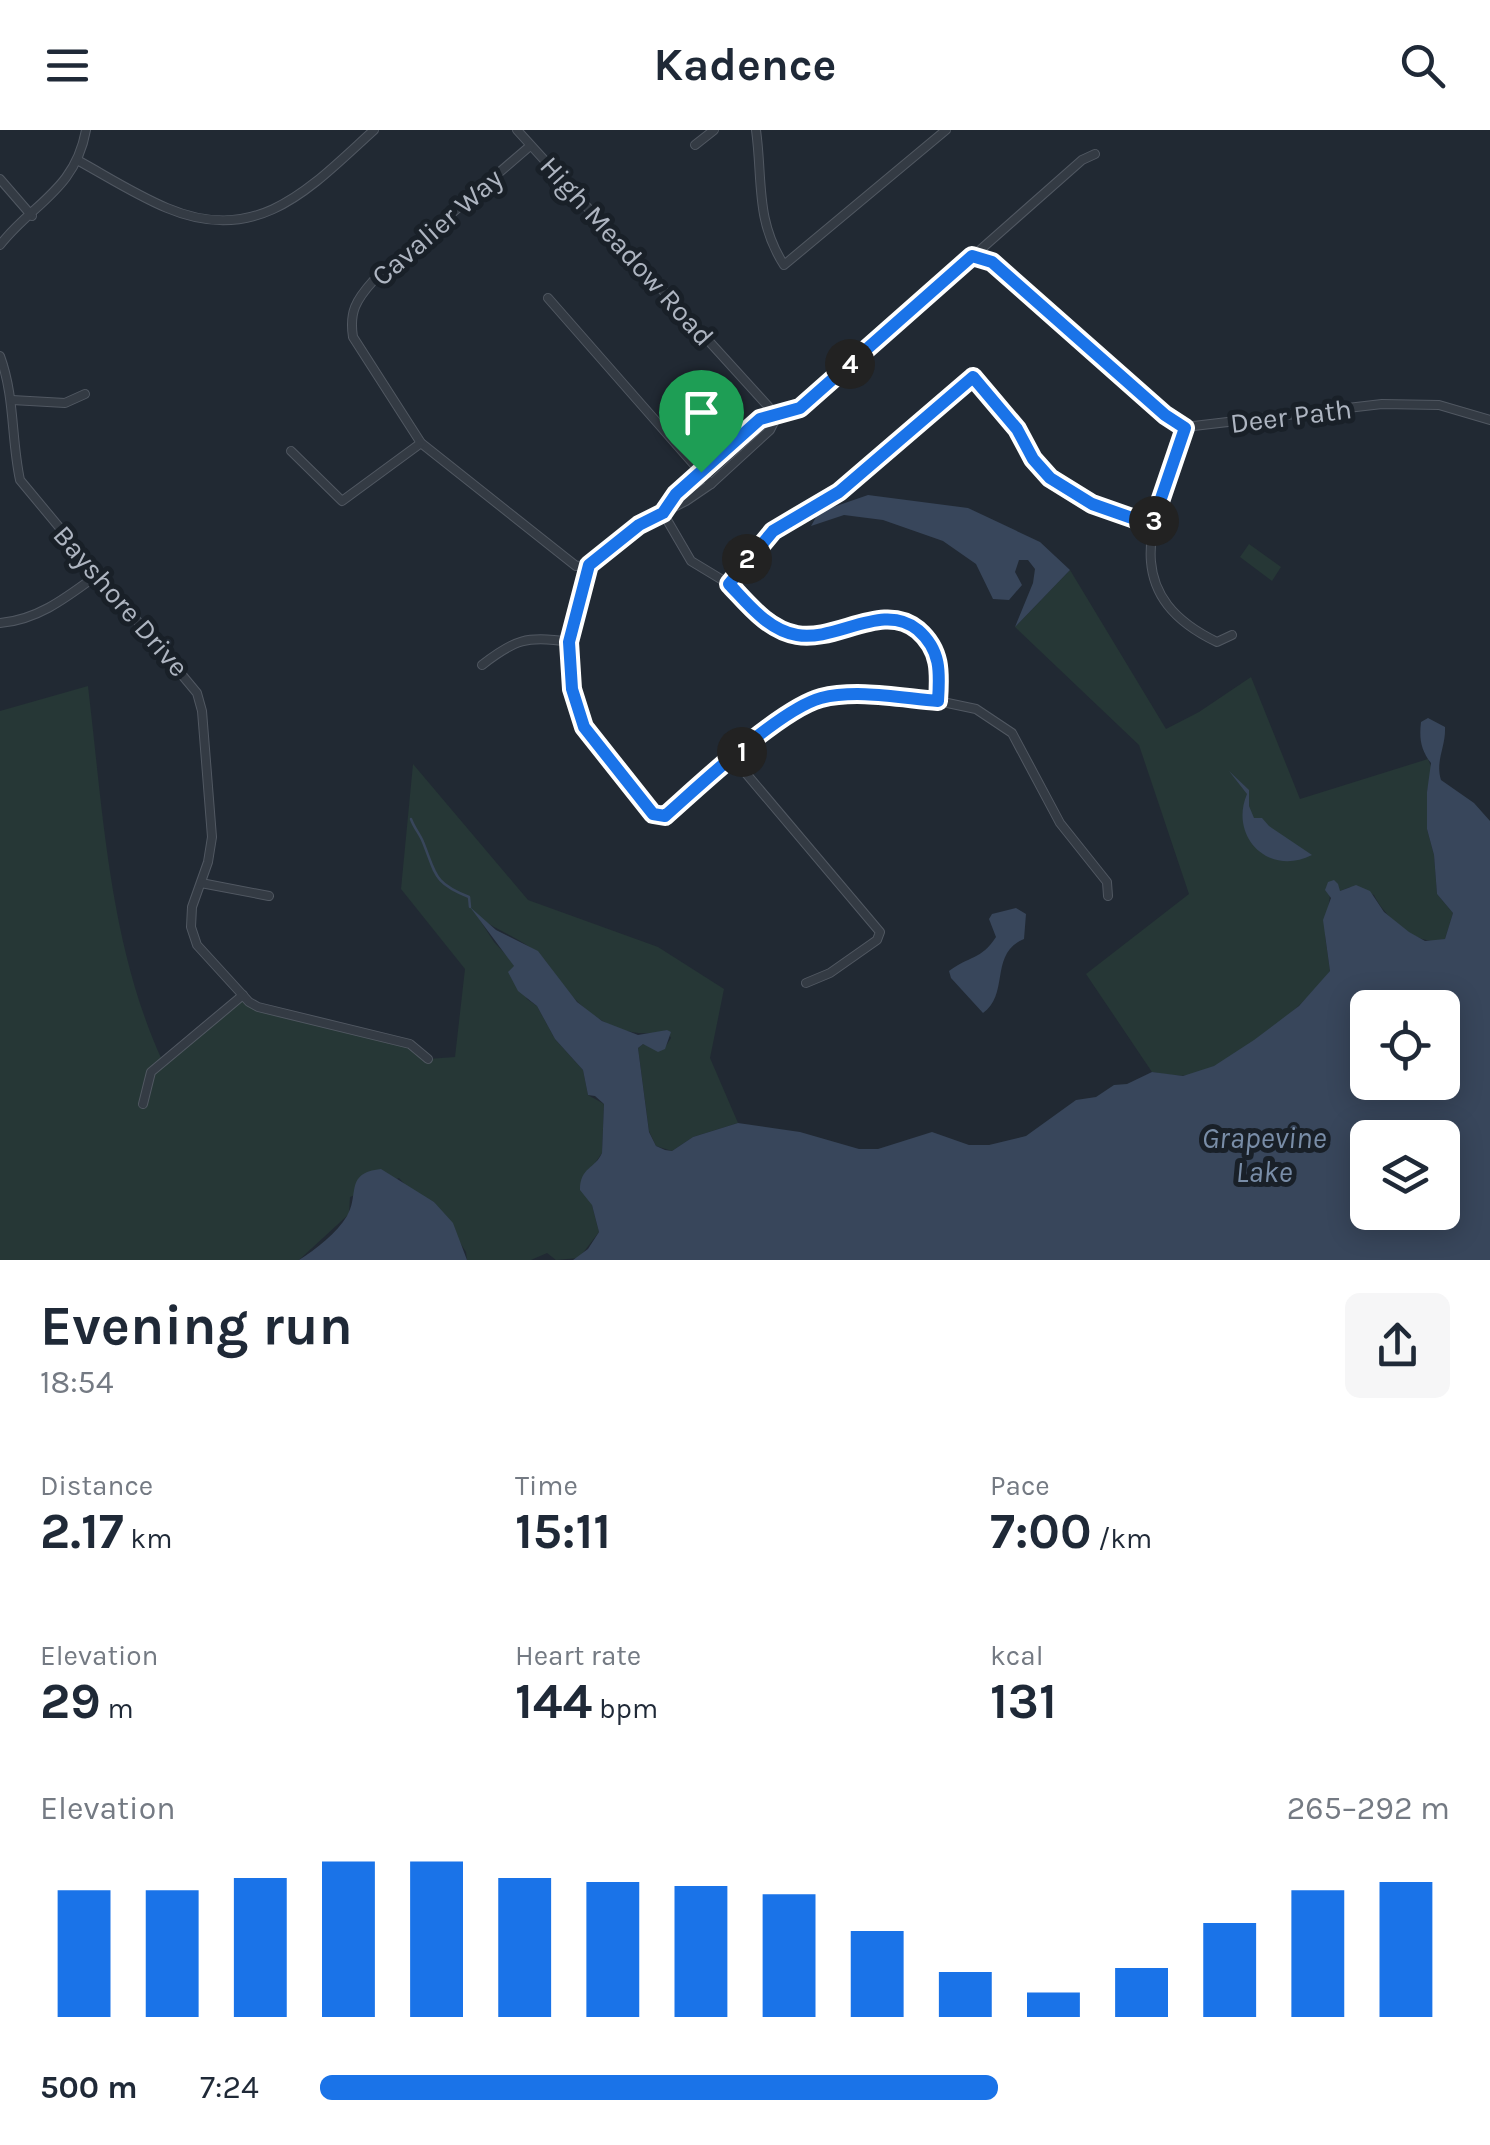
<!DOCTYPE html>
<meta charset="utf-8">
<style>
body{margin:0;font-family:Karla,sans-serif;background:#f6f6f7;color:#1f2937;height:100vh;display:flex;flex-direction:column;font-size:38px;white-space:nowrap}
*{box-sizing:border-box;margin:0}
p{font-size:32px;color:#747a83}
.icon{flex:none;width:55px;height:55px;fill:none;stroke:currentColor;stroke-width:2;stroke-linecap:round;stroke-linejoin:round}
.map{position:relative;height:1130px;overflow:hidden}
.panel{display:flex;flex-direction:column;background:#fff;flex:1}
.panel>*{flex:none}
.tools{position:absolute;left:1350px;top:860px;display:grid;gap:20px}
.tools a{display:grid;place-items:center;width:110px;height:110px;border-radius:15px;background:#fff;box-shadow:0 5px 25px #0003;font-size:50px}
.pin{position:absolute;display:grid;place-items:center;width:85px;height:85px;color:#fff;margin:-102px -42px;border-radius:50% 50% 50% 0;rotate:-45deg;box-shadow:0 0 10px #0007}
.pin .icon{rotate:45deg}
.km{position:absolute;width:50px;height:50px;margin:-25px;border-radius:50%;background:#222;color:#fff;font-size:28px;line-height:50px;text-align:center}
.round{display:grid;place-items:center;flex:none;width:105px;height:105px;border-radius:15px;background:#f6f6f7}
.headline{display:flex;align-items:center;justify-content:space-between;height:170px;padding:0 40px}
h1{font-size:55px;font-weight:700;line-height:75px}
.metrics{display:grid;grid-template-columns:repeat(3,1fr);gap:15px;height:170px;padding:10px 40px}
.metrics div{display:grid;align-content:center}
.metrics b{font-size:50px;font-weight:700}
.metrics small{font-size:28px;font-weight:400}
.metrics p{font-size:28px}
.chart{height:280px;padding:20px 40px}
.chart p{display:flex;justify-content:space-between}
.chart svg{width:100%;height:180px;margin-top:10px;stroke:#1a73e8;stroke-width:6}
ul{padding:0 40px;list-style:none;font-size:32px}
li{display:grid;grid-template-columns:160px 120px 1fr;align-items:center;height:75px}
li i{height:25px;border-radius:12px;background:#1a73e8}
header{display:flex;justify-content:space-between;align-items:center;height:130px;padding:0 40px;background:#fff;font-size:45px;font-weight:700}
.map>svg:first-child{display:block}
</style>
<header><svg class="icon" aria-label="menu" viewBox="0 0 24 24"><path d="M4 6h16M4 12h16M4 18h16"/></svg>Kadence<svg class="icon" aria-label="search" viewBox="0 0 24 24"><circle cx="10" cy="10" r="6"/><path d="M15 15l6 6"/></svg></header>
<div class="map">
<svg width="1490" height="1130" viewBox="0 0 1490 1130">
<rect width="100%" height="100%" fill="#212933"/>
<!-- green -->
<g fill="#263736">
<polygon points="1249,414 1281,437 1272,451 1240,427"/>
<path d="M 1070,440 L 1166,599 L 1199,582 L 1251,547 L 1300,669 L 1428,629 L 1432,639 L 1427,662 L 1427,699 L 1434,725 L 1437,764 L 1453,783 L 1445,809 C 1419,819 1385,788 1374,765 L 1350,757 L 1330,765 L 1325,805 L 1330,841 C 1302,879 1243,927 1199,943 C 1183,948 1168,945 1152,942 L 1086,844 L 1189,764 L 1139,615 L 1015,497 Z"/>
<path d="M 88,556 C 103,681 109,814 162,930 L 243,865 L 249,872 L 410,914 L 428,929 L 455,927 L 465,839 L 401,759 L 413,634 L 528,770 L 658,817 L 724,859 L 710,928 L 738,993 L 693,1007 L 672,1021 L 656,1016 L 649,1001 L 638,918 L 643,914 L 664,919 L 671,908 L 667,900 C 625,913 586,886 561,853 C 552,841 545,826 531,818 C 514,806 495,799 478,787 L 494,812 L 512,831 L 527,869 L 537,876 L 555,909 L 583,940 L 588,965 L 604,974 L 602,1023 L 595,1033 L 592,1075 L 599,1102 L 579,1128 L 556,1130 L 547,1123 L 531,1130 L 467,1130 L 466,1122 L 434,1072 L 409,1059 L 399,1048 L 350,1067 L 349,1084 L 299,1130 L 0,1130 L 0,581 Z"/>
</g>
<!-- water -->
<g fill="#38465b" fill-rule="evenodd">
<polygon points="868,365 968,378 1040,412 1070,440 1015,497 1033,453 1035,439 1028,430 1019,430 1015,442 1022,455 1009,470 993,469 976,434 943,411 883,390 844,385 811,396 819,382"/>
<path d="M 1428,588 L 1445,597 C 1446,617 1435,631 1441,650 L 1474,673 L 1490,691 L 1490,1130 L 573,1130 L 588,1119 L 599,1102 L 592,1075 L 580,1060 C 580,1037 595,1039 602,1023 L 604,974 L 595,966 L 588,965 L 583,940 L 555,909 L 537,876 L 518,861 L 508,842 L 514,836 L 470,777 L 496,800 L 538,821 L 577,872 L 602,891 L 638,905 L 667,900 L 671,902 L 665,919 L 658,922 L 643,914 L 638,918 L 649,1002 L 656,1016 L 665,1020 L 672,1021 L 693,1007 L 738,993 L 800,1002 L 859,1019 L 878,1019 L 932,1002 L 969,1015 L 989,1015 L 1026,1006 L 1076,970 L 1096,967 L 1114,955 L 1127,954 L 1152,942 L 1183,946 L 1214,936 L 1254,910 L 1299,876 L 1330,841 L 1323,790 L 1331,768 L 1325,760 L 1328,752 L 1334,750 L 1338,754 L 1340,761 L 1356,755 L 1370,761 L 1384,782 L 1409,802 L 1425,811 L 1445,809 L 1453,783 L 1437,764 L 1434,725 L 1427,699 L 1427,662 L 1431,633 C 1421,620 1419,609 1421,592 ZM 1368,878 L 1442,878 L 1442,952 L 1368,952 ZM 1368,1008 L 1442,1008 L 1442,1082 L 1368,1082 Z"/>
<path d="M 1229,641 L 1249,660 L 1249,676 L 1254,688 L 1262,688 L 1269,696 L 1312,725 C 1268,747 1229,706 1247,664 Z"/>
<path d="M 1016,778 L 1026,784 L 1024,809 C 989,823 1010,864 983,883 L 951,848 L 949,841 C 969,826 981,830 996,807 L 989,789 L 992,784 Z"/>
<path d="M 381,1039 L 434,1072 L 453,1093 L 467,1130 L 299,1130 C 316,1119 337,1103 347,1086 C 360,1065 344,1043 381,1039 Z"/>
</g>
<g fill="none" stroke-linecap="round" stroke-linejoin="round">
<!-- stream -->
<path stroke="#38465b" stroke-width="2.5" d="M 411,689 C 414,698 420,704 423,712 C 436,744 433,753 469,767 L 470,777"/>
<!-- minor casing -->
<g stroke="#515862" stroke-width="10">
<g id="minor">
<polyline points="517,0 777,286"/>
<path d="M 756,0 C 763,50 755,90 784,135 L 946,0"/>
<polyline points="695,15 714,0"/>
<path d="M 530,16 L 373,151 C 356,170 349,182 353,207 L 421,313 L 576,436 L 589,435"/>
<path d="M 79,31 C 108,47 136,65 167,78 C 259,117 311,57 374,0"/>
<polyline points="0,49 32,86"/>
<path d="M 0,115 C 33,73 75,60 86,0"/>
<polyline points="972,126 992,133 1165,285 1185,297 1382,274 1439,275 1490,290"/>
<polyline points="548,168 711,354"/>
<path d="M 0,226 C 15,267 11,308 20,350 L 197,563 L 202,581 L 212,707 L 208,732 L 192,777 L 191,797 L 197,815 L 249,872 L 258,877 L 410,914 L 428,929"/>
<polyline points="12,270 65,273 85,264"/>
<path d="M 1185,297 C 1157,383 1111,461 1217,512 L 1232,505"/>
<polyline points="291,321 342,371 421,313"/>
<polyline points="663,383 676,364 760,289 800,279 1082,30 1095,24"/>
<path d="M 663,383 L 691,431 L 729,454 L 763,490 L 796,505 L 835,504 L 873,491 L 906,491 C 942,521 941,525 938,571"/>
<polyline points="589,435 569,512 572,559 585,597 634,661 659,687 665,686 733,628 880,802 877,810 830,843 806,853"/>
<polyline points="589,435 639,395 686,371 711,354 770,300 777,286"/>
<polyline points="729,454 773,401 839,362 973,247 1017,299 1033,329 1050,348 1093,374 1152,395"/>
<path d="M 0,493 C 38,490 67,467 97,445"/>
<path d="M 482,535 C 514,510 527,505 569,512"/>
<polyline points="733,628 787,585 820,568 849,564 938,571 976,579 1012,603 1060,693 1107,752 1108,766"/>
<polyline points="201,753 269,766"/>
<polyline points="143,974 151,942 243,865"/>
</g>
</g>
<!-- minor -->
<use href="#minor" stroke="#343b44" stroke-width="8"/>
</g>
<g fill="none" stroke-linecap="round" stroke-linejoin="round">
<!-- route casing -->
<g stroke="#fff" stroke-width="20">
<path id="route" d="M 972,126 L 992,132 L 1165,285 L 1185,298 L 1152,395 L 1092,374 L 1050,348 L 1033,329 L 1017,299 L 973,247 L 839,362 L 773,401 L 729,454 C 748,474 768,500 797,505 C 837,512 883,471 918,500 C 941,520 940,542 938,571 C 901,568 857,559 821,568 C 780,579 699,656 665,686 L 653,684 L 584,597 L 572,559 L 569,512 L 589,435 L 639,395 L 663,383 L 676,364 L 760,289 L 800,278 Z"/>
</g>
<!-- route -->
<use href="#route" stroke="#1a73e8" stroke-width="12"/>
</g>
<g text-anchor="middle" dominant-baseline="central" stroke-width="10" stroke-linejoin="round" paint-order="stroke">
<!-- street labels -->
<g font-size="28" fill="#aeb5c1" stroke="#192028">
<text transform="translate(437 97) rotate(-41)">Cavalier Way</text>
<text transform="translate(627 121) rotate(48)">High Meadow Road</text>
<text transform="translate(1291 286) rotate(-7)">Deer Path</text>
<text transform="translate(121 471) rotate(49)">Bayshore Drive</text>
</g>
<!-- water labels -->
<g font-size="30" font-style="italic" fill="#798da7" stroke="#192028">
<text x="1264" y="1008">Grapevine<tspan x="1264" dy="34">Lake</tspan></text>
</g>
</g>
</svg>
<div class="tools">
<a><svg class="icon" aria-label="locate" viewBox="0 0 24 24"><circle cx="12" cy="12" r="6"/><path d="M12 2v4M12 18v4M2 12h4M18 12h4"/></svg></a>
<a><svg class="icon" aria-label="layers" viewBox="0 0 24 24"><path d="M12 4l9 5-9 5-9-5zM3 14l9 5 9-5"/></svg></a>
</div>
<div class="pin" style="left:701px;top:342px;background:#1e9e55"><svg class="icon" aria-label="arrive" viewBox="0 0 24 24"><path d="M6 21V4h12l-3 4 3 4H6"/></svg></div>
<b class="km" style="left:742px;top:622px">1</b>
<b class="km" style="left:747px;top:429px">2</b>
<b class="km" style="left:1154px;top:391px">3</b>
<b class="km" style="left:850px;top:234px">4</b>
</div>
<section class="panel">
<div class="headline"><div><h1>Evening run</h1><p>18:54</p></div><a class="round"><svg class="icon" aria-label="share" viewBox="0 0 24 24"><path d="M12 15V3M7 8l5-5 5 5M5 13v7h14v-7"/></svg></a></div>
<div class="metrics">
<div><p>Distance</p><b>2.17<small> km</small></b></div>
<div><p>Time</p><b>15:11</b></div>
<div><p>Pace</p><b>7:00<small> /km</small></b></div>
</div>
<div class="metrics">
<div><p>Elevation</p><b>29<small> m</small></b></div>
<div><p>Heart rate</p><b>144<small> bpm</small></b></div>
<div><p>kcal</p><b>131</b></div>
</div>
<div class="chart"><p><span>Elevation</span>265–292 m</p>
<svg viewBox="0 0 160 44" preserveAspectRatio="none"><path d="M5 44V13M15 44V13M25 44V10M35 44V6M45 44V6M55 44V10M65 44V11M75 44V12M85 44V14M95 44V23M105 44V33M115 44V38M125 44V32M135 44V21M145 44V13M155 44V11"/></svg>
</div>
<ul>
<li><b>500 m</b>7:24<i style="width:60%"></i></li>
</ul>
</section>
